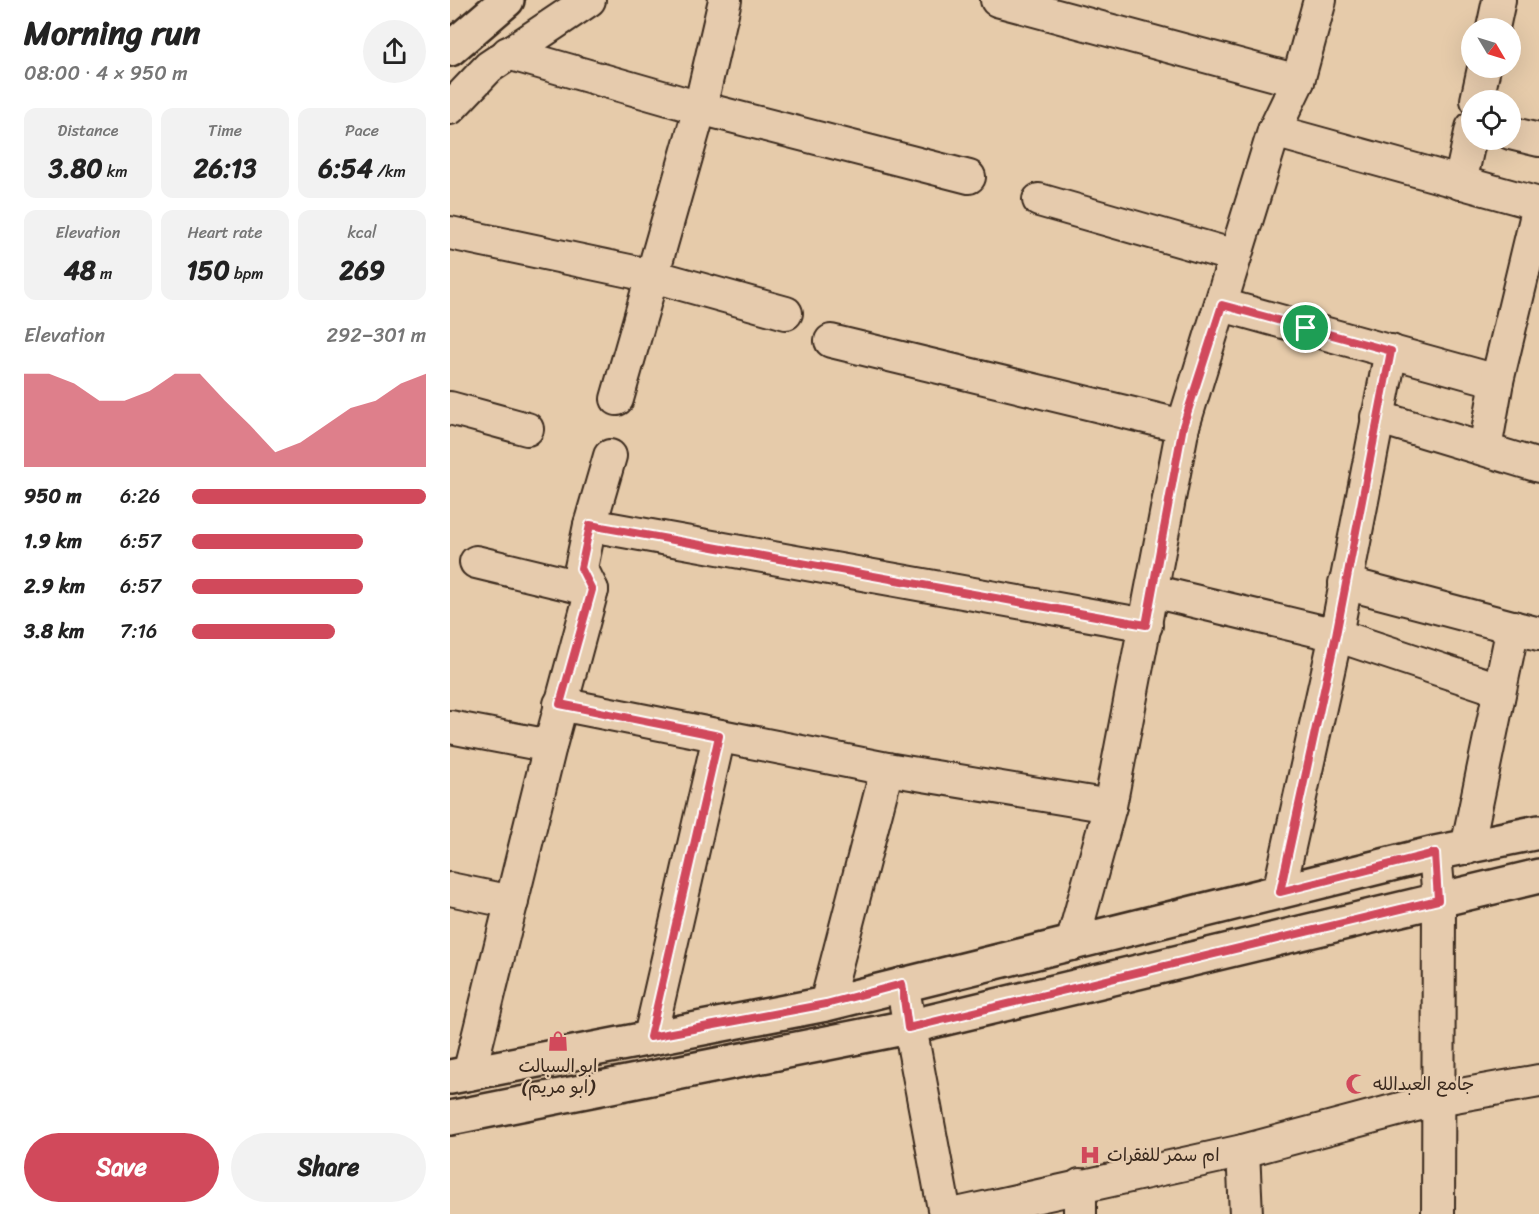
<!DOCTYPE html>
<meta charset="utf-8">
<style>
body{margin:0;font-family:Sriracha,"Playpen Sans Arabic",sans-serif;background:#f2f2f2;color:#222;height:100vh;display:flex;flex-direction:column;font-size:22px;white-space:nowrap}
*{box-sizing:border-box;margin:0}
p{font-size:20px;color:#767676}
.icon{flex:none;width:33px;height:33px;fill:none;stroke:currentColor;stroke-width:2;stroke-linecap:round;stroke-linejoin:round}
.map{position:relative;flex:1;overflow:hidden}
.panel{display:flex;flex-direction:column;background:#fff;width:450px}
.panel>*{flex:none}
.needle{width:39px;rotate:128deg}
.tools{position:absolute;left:1011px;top:18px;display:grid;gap:12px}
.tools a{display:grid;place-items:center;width:60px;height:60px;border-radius:50%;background:#fff;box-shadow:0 6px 24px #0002;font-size:30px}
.pin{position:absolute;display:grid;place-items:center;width:51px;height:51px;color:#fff;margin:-26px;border:3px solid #fff;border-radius:50%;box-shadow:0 2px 6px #0007}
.round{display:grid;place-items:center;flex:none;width:63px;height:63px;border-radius:32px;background:#f2f2f2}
.headline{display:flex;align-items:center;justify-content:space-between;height:102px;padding:0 24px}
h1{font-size:33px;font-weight:800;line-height:45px}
.figures{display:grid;grid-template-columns:repeat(3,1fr);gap:9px;height:102px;padding:6px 24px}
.figures div{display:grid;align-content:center;border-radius:12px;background:#f2f2f2;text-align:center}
.figures b{font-size:26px;font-weight:800}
.figures small{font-size:16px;font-weight:400}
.figures p{font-size:16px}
.chart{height:168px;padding:12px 24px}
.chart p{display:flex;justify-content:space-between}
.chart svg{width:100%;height:108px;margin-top:6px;fill:#d1495b;opacity:.7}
.button{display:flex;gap:12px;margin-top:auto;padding:12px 24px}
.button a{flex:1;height:69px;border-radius:36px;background:#d1495b;color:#fff;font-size:24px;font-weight:800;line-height:69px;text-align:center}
.button a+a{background:#f2f2f2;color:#222}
ul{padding:0 24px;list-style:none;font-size:20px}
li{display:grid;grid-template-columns:96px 72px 1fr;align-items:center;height:45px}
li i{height:15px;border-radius:8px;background:#d1495b}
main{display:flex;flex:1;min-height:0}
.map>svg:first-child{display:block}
</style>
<main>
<section class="panel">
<div class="headline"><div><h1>Morning run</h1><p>08:00 · 4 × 950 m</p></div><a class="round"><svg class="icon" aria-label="share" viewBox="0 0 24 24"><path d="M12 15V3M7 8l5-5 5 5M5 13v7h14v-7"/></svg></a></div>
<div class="figures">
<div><p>Distance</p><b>3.80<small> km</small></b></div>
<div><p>Time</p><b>26:13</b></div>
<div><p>Pace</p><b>6:54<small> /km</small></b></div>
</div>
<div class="figures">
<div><p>Elevation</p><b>48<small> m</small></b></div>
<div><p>Heart rate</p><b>150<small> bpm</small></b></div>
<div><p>kcal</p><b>269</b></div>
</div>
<div class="chart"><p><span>Elevation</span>292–301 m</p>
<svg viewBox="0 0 160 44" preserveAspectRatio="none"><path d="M0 44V6L10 6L20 10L30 17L40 17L50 13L60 6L70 6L80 17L90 27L100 38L110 34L120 27L130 20L140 17L150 10L160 6V44z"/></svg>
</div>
<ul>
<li><b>950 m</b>6:26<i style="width:100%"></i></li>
<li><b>1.9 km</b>6:57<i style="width:73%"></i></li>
<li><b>2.9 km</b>6:57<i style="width:73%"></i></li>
<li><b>3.8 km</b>7:16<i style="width:61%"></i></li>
</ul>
<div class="button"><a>Save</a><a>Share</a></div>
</section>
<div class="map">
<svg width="1089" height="1214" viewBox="0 0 1089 1214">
<rect width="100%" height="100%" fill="#e6cbaa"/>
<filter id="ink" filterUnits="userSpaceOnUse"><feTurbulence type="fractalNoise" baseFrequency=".0167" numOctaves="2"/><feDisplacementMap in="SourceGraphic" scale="12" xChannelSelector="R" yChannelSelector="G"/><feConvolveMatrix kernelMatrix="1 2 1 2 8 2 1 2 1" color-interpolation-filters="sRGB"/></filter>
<g filter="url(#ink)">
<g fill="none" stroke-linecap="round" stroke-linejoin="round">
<!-- minor casing -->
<g stroke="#3b2a1e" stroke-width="36">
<g id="minor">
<polyline points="547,0 848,81"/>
<polyline points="1043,28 1049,0"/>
<polyline points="58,53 250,108 519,177"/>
<polyline points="1027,100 1034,68"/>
<polyline points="0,108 39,67 139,0"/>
<polyline points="824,131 1089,204"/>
<polyline points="1060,133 1089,140"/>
<polyline points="1010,183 1022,128"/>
<polyline points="589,200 785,256"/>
<polyline points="0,233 203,276 336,313"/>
<polyline points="772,305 1047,381"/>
<polyline points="381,341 733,426"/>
<polyline points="167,399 250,108 275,0"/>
<polyline points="0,408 77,429"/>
<polyline points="927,417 1089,466"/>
<polyline points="1035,449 1047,381 1089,206"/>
<polyline points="140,525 696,625"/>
<polyline points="26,562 142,590"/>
<polyline points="895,583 1089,634"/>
<polyline points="702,591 886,635 1048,689"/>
<polyline points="110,704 437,769 660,806"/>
<polyline points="0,727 100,746"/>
<polyline points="1017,848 1063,627"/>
<polyline points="985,853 989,900 988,1214"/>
<polyline points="0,889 62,902"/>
<polyline points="829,892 886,635 941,351"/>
<polyline points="622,944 660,806 733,426 824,131 848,81 870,0"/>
<polyline points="452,984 495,1214"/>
<polyline points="376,1004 437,769"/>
<polyline points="200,1037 269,736"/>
<polyline points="19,1074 100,746 142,590 131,568 140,525 160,456"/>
<polyline points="793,1151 796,1214"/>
<polyline points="630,1185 630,1214"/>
<polyline points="507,1214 793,1151 988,1099 1089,1081"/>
</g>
</g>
<!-- major casing -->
<g stroke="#3b2a1e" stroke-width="38">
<g id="major">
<polyline points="0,49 57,0"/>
<polyline points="0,1077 376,1004 985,853 1089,832"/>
<polyline points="0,1118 458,1027 1089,876"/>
</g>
</g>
<!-- minor -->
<use href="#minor" stroke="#e6cbad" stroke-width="32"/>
<!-- major -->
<use href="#major" stroke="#e6cbad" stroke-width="33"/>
</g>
</g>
<g fill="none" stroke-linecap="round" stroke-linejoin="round" filter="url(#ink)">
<!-- route casing -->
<g stroke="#fff" stroke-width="12">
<polygon id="route" points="772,305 941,351 886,635 830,892 985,853 988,900 458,1028 452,984 376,1004 200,1037 269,736 110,704 142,590 131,568 140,525 696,625 733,426"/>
</g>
<!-- route -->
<use href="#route" stroke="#d1495b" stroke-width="8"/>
</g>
<!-- icons -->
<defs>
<g id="shop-bare" transform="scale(1.62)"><path d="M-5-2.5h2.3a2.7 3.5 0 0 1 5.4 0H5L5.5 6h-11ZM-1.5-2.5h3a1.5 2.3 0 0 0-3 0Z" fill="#d1495b" stroke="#e6cbad" stroke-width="2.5" paint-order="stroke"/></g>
<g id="mosque-bare" transform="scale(1.62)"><path d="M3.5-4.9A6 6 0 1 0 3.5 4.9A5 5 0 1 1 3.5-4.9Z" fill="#d1495b" stroke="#e6cbad" stroke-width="2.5" paint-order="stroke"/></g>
<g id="hospital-bare" transform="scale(1.62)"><path d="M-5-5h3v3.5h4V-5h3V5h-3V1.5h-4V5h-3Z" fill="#d1495b" stroke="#e6cbad" stroke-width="2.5" paint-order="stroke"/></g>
</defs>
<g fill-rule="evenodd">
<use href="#shop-bare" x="108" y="1041"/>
<use href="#mosque-bare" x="906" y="1084"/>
<use href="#hospital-bare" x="640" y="1155"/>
</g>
<g text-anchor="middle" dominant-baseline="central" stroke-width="4.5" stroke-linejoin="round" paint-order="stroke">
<!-- poi labels -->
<g font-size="18" fill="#3b2a1e" stroke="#e6cbad" text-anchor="start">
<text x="108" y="1066" text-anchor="middle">ابو السبالت<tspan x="108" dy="21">(ابو مريم)</tspan></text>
<text x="923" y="1084">جامع العبدالله</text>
<text x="657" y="1155">ام سمر للفقرات</text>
</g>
</g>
</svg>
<div class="tools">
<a><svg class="needle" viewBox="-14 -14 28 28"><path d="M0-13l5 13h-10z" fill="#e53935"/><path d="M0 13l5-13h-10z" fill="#767676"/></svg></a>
<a><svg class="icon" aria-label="locate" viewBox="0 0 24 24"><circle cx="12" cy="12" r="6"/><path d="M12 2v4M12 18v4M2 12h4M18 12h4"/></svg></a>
</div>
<div class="pin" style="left:856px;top:328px;background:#1e9e55"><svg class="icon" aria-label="arrive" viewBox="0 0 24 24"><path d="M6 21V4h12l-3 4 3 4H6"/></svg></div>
</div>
</main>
